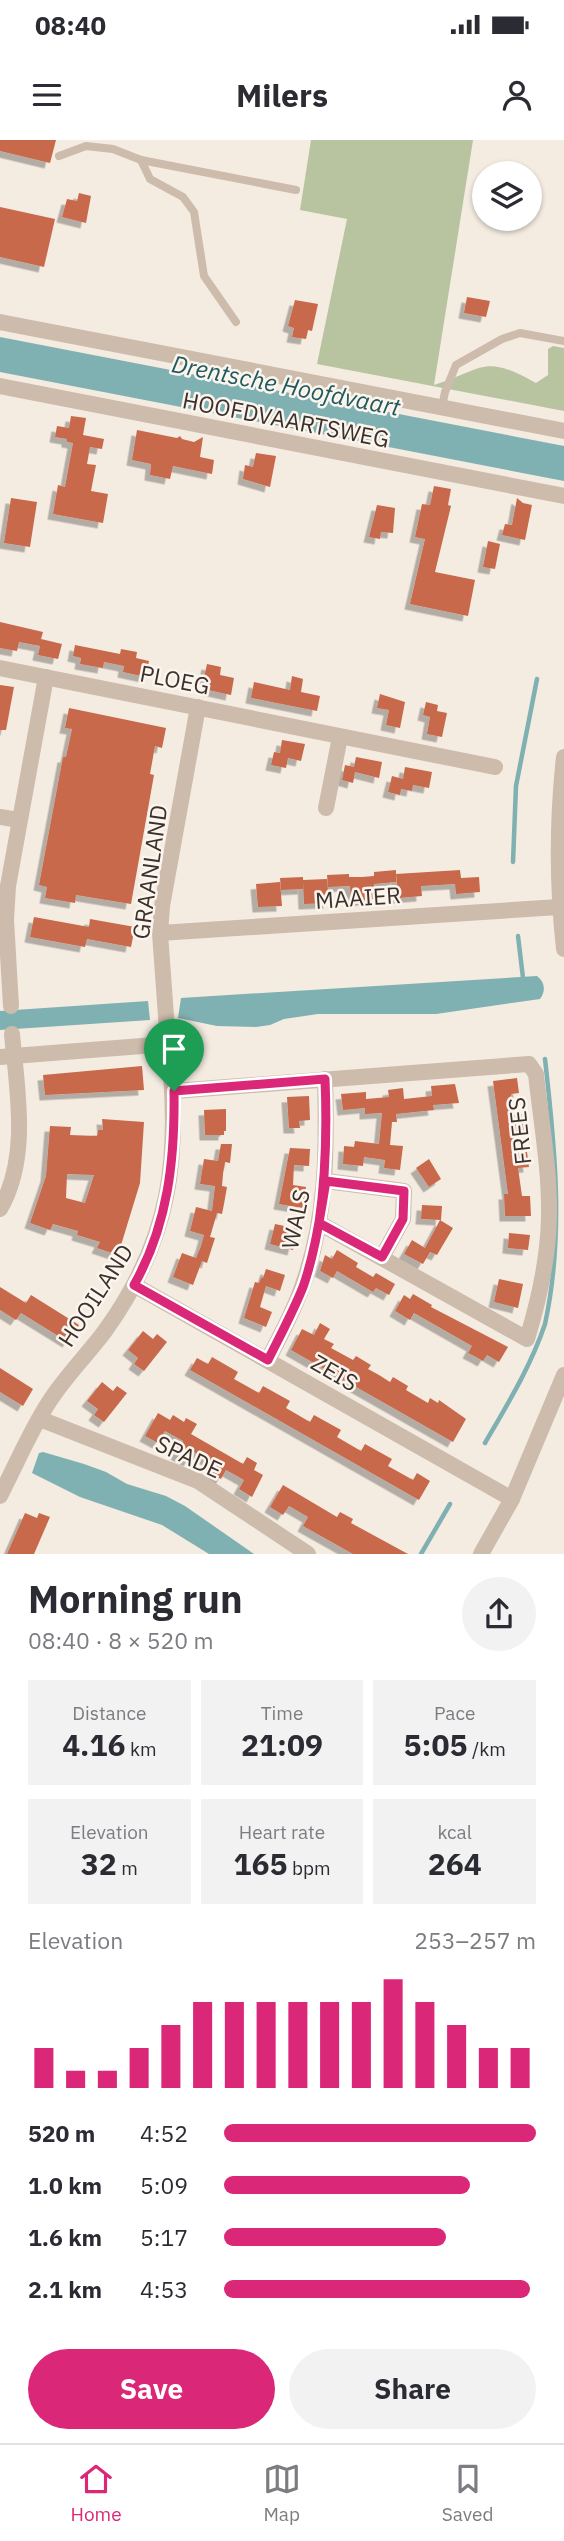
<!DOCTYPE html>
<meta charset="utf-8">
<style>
body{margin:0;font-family:"IBM Plex Sans",sans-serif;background:#f2f2f3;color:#2b2b33;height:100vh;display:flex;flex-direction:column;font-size:26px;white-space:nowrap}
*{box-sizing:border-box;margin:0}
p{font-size:23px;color:#7c7c81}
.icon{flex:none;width:38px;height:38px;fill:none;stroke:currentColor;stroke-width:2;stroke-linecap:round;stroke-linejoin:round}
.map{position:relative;height:1414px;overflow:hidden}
.side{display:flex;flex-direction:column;background:#fff;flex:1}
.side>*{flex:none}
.controls{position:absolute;left:472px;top:21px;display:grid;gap:14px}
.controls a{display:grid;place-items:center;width:70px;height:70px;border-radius:50%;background:#fff;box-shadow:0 2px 5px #0004;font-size:35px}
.pin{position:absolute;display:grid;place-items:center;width:60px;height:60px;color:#fff;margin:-72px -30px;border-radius:50% 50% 50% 0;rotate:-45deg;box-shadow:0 0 7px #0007}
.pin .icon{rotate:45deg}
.round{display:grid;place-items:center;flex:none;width:74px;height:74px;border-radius:37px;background:#f2f2f3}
.head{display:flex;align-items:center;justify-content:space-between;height:119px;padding:0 28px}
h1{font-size:38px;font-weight:800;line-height:52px}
.stats{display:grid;grid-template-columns:repeat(3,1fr);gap:10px;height:119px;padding:7px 28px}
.stats div{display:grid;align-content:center;border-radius:0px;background:#f2f2f3;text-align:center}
.stats b{font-size:30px;font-weight:800}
.stats small{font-size:19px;font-weight:400}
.stats p{font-size:19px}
.chart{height:196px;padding:14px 28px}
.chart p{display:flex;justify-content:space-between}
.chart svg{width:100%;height:126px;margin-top:7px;stroke:#db2777;stroke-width:6}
.cta{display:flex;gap:14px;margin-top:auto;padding:14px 28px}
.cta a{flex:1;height:80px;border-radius:42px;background:#db2777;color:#fff;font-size:28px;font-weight:800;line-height:80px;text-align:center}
.cta a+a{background:#f2f2f3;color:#2b2b33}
ul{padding:0 28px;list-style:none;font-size:23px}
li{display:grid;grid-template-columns:112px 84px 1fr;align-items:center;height:52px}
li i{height:18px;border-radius:9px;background:#db2777}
.status{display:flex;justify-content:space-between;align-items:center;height:49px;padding:0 35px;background:#fff;direction:ltr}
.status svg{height:19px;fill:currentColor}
header{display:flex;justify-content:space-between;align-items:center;height:91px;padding:0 28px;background:#fff;font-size:32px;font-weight:800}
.dock{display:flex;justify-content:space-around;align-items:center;height:98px;border-top:2px solid #e1e1e2;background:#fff;font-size:19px;color:#7c7c81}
.dock a{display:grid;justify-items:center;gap:4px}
.dock .current{color:#db2777}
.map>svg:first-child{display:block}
</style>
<div class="status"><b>08:40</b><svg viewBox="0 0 49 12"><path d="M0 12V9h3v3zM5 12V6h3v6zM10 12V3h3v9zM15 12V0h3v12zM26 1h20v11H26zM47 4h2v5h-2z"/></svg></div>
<header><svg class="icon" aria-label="menu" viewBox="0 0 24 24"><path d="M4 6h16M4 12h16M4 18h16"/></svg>Milers<svg class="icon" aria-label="person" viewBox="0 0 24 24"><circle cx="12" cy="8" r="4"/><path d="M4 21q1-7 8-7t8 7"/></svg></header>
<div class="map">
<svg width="564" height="1414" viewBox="0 0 564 1414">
<defs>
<filter id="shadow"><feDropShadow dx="-5.5" dy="5.5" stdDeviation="0" flood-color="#0004"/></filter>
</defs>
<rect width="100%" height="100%" fill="#f4ebe1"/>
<!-- green -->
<path fill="#b8c4a0" d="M 311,0 L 473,0 L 434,245 C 484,229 483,213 536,243 L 548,235 L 548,209 L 553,206 L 564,208 L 564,271 L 317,224 L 347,79 L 300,70 Z"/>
<!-- water -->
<g fill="#7fb0b2">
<polygon points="0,197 564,306 564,341 0,232"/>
<path d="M 537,836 C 545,842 546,851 540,859 L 436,874 L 318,874 L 284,879 L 270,885 L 256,887 L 217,886 L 178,878 L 181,858 Z"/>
<polygon points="148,861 150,880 0,890 0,871"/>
<polygon points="43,1312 84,1324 106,1332 127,1344 166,1356 185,1366 254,1414 209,1414 162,1385 80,1357 32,1333 39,1313"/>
</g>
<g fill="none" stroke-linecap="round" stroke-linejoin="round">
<!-- stream -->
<g stroke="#7fb0b2" stroke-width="4.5">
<polyline points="513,722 516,646 537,539"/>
<polyline points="518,796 523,838"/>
<path d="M 485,1303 C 507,1265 531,1226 545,1184 C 564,1097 555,1007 545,919"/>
<polyline points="421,1414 450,1364"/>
</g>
</g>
<!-- building -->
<g fill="#c8694b" fill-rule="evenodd" filter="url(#shadow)">
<polygon points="0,0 56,0 50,23 0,11"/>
<polygon points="79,53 91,56 86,83 62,77 67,59 77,61"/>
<polygon points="0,67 55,79 44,127 0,117"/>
<polygon points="467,157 490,161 486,177 464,173"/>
<polygon points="295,160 318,164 312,191 308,190 306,199 292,197 294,188 288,186"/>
<polygon points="71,276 86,278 83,295 104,299 102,309 90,307 87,324 96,325 91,351 108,354 103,383 53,374 58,345 65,347 73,303 67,302 67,299 55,297 57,286 69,288"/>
<polygon points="137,290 177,298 180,296 182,299 194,302 203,297 200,317 214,320 212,334 173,326 170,339 150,335 151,324 132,320"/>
<polygon points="256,313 276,316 270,347 243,339 245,325 253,327"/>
<polygon points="434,346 451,349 448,365 451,366 435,432 475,440 468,476 410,464 425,399 415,397 422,364 430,365"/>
<polygon points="11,358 37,362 30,407 4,403"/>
<polygon points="517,358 523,363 532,365 525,400 502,395 505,384 512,385"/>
<polygon points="377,365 395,368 393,393 381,392 380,399 369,397"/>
<polygon points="488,401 500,404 495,429 483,427"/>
<polygon points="0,482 43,492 41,499 62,504 58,519 38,515 40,506 19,502 17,511 0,508"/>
<polygon points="75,505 120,514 121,509 137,512 136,518 149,521 146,537 123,532 124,526 104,522 103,528 80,524 81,518 73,516"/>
<polygon points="207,524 221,527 220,535 234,538 231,555 208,550 210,539 204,538"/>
<polygon points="292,536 303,539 301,552 320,556 317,571 251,558 254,542 290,550"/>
<polygon points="0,545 14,547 6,590 0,590"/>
<polygon points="380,554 405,562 400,588 386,585 389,570 377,568"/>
<polygon points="426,562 438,565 437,571 447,573 442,597 427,594 430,577 423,575"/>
<polygon points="69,568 166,588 162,608 155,606 150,634 154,635 131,764 76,755 75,763 45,758 47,747 39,745 63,617 66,617 72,589 65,588"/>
<polygon points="282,600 305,604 301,621 288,618 286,628 271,625 274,612 280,613"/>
<polygon points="356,617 382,622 379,638 355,632 353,643 342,640 345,625 354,627"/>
<polygon points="405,627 432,632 429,648 413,645 412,651 401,649 400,655 388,652 392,636 403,639"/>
<polygon points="396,730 396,742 374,744 375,759 351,761 350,746 328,747 327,735 349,734 349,737 362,737 374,736 374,732"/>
<polygon points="460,730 461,738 479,737 480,752 456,754 455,744 421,746 422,756 398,758 396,734"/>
<polygon points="303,737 303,740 327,739 329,763 304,764 303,742 303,749 281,750 280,738"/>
<polygon points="280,742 282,766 258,767 256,744"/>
<polygon points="34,777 89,787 90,779 135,787 131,807 87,799 85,807 30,797"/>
<polygon points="142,926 144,950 45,955 43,935"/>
<polygon points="517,938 519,953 511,954 514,975 522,974 524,990 513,992 516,1013 527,1012 529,1027 518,1028 522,1056 530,1056 531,1076 505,1076 504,1054 508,1054 493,941"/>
<polygon points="455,944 459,963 433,965 434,970 396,974 397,982 392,982 390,1005 403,1006 400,1030 384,1028 385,1020 364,1017 363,1026 343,1024 344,1006 354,1007 355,1001 379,1004 382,973 365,974 365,968 343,970 341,954 366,952 366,959 389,957 388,950 403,948 404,959 432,956 431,946"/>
<polygon points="309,956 310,980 299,981 300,988 289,988 287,957"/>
<polygon points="226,969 226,991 224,991 224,995 205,995 204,970"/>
<path d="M 102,979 L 144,982 L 140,1043 L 118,1115 L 97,1108 L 100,1102 L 77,1095 L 78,1091 L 53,1084 L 50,1090 L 30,1083 L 46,1036 L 50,986 L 71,987 L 70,995 L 97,996 L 98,990 L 103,990 ZM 67,1034 L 94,1035 L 85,1063 L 66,1058 Z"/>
<polygon points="221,1004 232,1004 230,1023 225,1022 223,1034 222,1046 227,1047 224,1064 222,1074 217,1073 210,1097 215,1098 207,1123 202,1121 193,1145 173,1137 182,1113 196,1118 201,1106 204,1095 190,1091 196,1067 212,1071 215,1046 200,1044 204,1019 218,1021"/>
<polygon points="290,1008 310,1009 309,1026 294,1025 293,1045 306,1047 303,1068 279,1064"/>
<polygon points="429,1019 441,1039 429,1047 416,1028"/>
<polygon points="422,1065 442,1066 441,1080 421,1079"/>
<polygon points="440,1080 453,1088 437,1115 430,1112 423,1124 404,1114 412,1100 425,1108"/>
<polygon points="275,1084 298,1089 293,1110 270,1104"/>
<polygon points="509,1093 530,1095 528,1110 508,1108"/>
<polygon points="337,1110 358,1123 356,1127 373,1137 376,1133 395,1144 389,1155 376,1148 373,1152 337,1131 333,1138 320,1131 325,1115 332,1119"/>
<polygon points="266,1129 285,1135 280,1151 266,1146 260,1167 272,1172 266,1187 244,1178 255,1142 259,1143 261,1138 263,1138"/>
<polygon points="499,1139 523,1144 518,1168 494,1162"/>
<polygon points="0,1147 26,1163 31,1155 79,1185 68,1202 21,1173 16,1180 0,1170"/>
<polygon points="413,1154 432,1165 431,1167 508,1207 499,1222 487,1215 483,1221 476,1217 468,1213 472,1206 414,1173 410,1180 395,1171 404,1155 410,1159"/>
<polygon points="320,1183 330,1189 324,1199 334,1204 331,1208 353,1220 356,1216 371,1225 368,1229 379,1235 390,1242 393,1237 408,1246 406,1250 428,1263 430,1258 438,1263 439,1260 466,1279 453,1302 291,1210 302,1189 314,1195"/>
<polygon points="143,1191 153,1199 157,1194 167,1202 144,1231 134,1224 138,1218 128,1210"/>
<polygon points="212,1217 238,1232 234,1239 259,1253 263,1246 290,1261 286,1268 310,1282 314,1275 341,1290 337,1297 361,1311 365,1304 392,1319 388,1326 413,1340 417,1333 430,1341 419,1360 190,1230 197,1218 208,1224"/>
<polygon points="0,1228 33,1249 23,1266 0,1252"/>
<polygon points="102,1242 113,1251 117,1246 127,1253 104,1282 94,1275 98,1269 87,1261"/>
<polygon points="158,1273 170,1280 173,1275 184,1282 186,1278 197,1284 191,1294 243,1324 247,1317 257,1323 254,1330 263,1335 252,1357 239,1349 244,1340 226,1330 221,1339 209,1332 214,1324 194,1312 189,1321 176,1314 183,1301 165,1291 158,1303 145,1296"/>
<polygon points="283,1345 337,1377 340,1372 353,1379 351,1383 408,1414 353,1414 303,1386 308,1377 289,1366 283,1375 270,1367"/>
<polygon points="25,1373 37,1378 39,1373 50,1377 34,1414 7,1414"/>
</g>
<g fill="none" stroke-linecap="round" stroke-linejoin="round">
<!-- lane -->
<g stroke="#cdbbac" stroke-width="8">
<polyline points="59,16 86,6 113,9 141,20 296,50"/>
<polyline points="141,20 150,39 183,57 194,72 204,136 236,182"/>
<polyline points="442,267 445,252 456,225 502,199 520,193 564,201"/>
</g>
<!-- street -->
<g stroke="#cdbbac" stroke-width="16">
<polyline points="0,182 564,291"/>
<polyline points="0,246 564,356"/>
<polyline points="0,528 495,627"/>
<path d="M 564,617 C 557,681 557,745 564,809"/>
<polyline points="326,668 340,597"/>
<polyline points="0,677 19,680"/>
<polyline points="160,793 559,767"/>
<polyline points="11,866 6,780 8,746 46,537"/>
<polyline points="168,904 160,793 162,766 198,567"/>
<path d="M 0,917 L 168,904 C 181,1015 172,1098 105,1191 C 87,1215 65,1237 49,1262 C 30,1291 16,1325 0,1356"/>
<path d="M 174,951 L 529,924 L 536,934 C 541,981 550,1030 549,1078 C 548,1119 539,1160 527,1199 L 319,1083"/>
<polyline points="326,1041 404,1051 403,1079 382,1117"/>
<path d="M 0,1069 C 30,1017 17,950 12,894"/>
<polyline points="134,1145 512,1359"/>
<path d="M 268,1220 C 280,1196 293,1173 302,1147 C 327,1079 327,1009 325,939"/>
<polyline points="40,1279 198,1341 308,1414"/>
<polyline points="481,1414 512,1359 564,1235"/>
</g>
</g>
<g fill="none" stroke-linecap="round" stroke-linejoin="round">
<!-- route casing -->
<g stroke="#fff" stroke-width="14">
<path id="route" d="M 174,951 C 175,1020 168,1085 134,1145 L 268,1220 C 280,1196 293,1172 303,1147 C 315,1113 320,1076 326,1041 L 404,1051 L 403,1079 L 382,1117 L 319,1083 C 326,1035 327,988 325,939 L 174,951"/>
</g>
<!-- route -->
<use href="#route" stroke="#db2777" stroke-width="9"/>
</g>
<g text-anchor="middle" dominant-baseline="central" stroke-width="5" stroke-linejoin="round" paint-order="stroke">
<!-- street labels -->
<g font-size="23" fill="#3b302b" stroke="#fbf5ee">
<text transform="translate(286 279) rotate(11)">HOOFDVAARTSWEG</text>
<text transform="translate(175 539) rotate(11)">PLOEG</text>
<text transform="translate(149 732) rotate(-82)">GRAANLAND</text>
<text transform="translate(358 757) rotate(-4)">MAAIER</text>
<text transform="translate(519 991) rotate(-96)">FREES</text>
<text transform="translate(295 1079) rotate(-78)">WALS</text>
<text transform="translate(95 1155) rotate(-57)">HOOILAND</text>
<text transform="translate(335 1232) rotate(30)">ZEIS</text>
<text transform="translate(189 1316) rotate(25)">SPADE</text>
</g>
<!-- water labels -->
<g font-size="24" font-style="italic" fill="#1f5a5e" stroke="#fbf5ee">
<text transform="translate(286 245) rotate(11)">Drentsche Hoofdvaart</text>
</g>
</g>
</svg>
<div class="controls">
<a><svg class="icon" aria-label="layers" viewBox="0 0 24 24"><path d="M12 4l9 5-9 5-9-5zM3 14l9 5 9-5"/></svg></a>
</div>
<div class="pin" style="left:174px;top:951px;background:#1e9e55"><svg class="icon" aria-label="arrive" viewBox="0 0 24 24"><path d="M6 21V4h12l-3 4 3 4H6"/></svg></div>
</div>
<section class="side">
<div class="head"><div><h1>Morning run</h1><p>08:40 · 8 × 520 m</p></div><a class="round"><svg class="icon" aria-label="share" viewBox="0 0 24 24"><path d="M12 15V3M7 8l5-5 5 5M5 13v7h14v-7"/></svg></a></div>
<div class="stats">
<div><p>Distance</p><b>4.16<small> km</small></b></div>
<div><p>Time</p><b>21:09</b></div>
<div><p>Pace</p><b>5:05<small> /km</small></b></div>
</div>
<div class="stats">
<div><p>Elevation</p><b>32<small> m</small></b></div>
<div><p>Heart rate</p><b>165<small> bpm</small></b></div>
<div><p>kcal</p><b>264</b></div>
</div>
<div class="chart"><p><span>Elevation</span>253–257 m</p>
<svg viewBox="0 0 160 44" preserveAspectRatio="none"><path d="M5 44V30M15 44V38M25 44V38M35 44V30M45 44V22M55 44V14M65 44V14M75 44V14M85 44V14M95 44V14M105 44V14M115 44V6M125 44V14M135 44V22M145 44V30M155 44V30"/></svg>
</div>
<ul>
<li><b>520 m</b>4:52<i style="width:100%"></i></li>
<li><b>1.0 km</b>5:09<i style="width:79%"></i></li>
<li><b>1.6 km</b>5:17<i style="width:71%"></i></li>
<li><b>2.1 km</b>4:53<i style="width:98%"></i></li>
</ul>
<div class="cta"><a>Save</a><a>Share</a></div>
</section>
<nav class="dock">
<a class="current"><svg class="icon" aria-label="home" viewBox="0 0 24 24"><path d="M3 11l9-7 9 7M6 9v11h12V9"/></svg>Home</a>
<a><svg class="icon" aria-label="map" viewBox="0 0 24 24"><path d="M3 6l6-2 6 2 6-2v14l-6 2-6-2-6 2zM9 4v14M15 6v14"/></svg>Map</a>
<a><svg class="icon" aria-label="saved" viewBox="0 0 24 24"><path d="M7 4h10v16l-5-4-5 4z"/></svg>Saved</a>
</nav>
